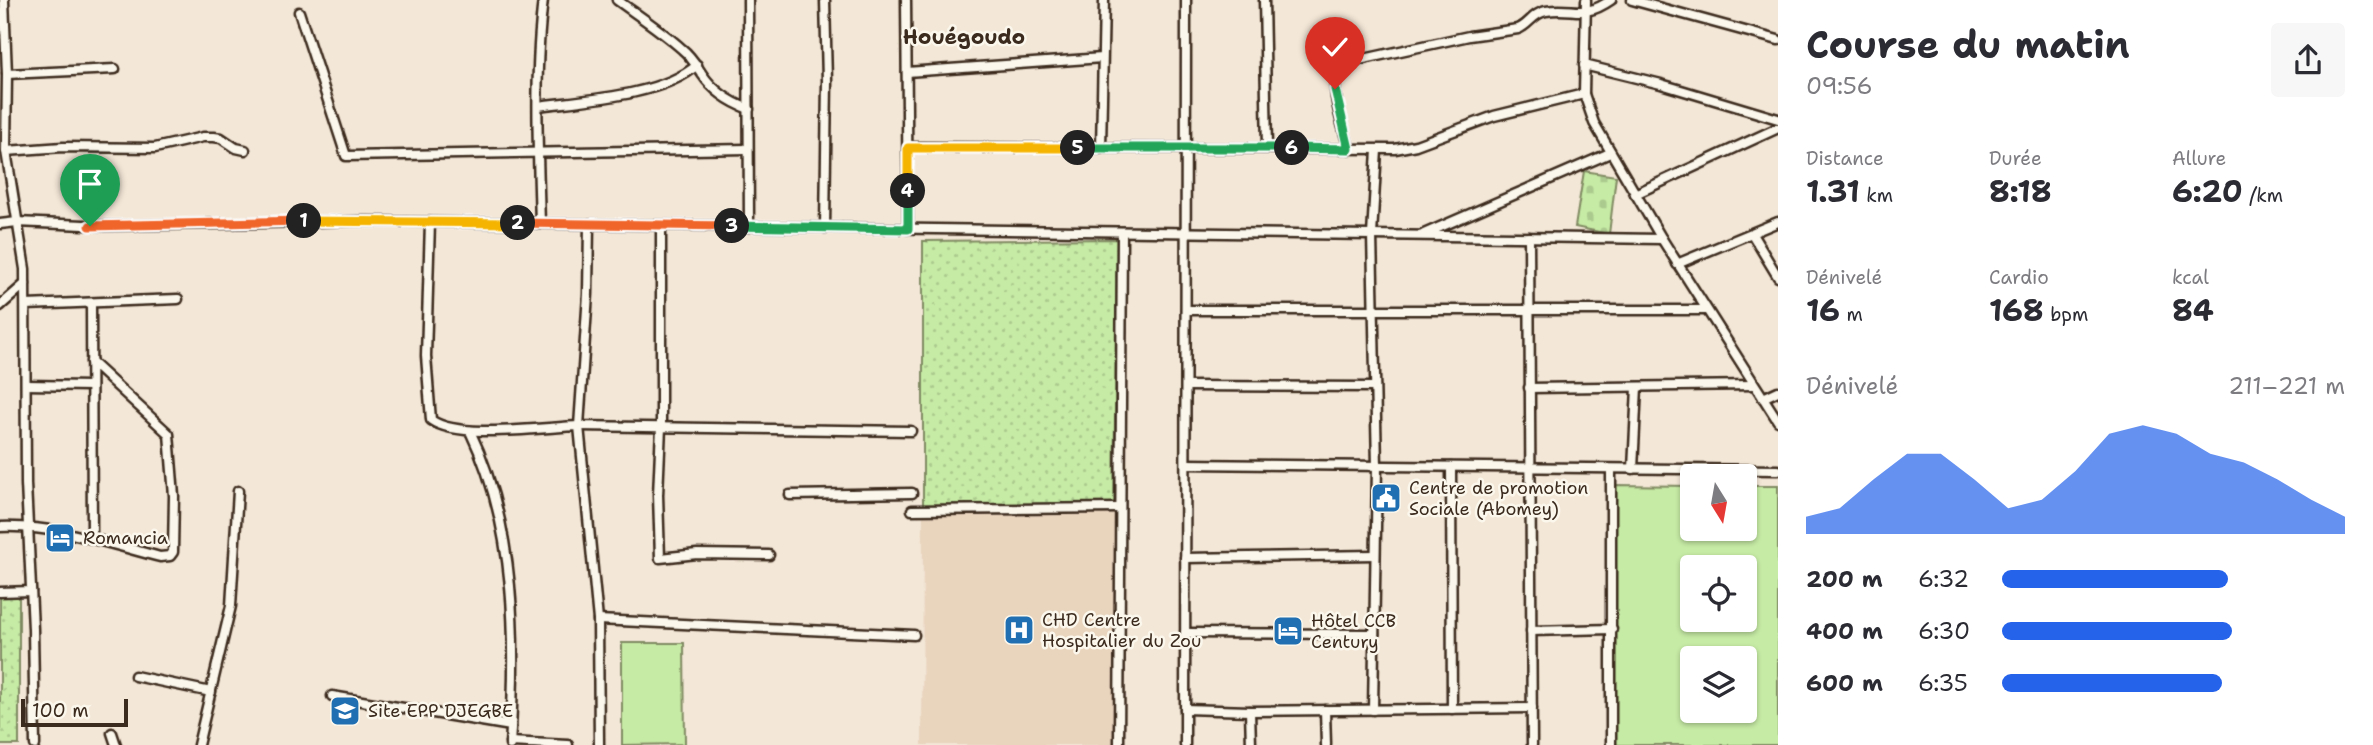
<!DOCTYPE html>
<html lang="fr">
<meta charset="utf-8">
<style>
body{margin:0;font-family:"Shantell Sans",sans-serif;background:#f7f7f7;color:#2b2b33;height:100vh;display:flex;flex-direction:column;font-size:26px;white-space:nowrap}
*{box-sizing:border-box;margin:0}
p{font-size:23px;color:#7c7c81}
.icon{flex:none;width:38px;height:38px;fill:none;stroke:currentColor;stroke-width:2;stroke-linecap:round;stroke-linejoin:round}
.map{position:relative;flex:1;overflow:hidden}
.panel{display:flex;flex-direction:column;background:#fff;width:595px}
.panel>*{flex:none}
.needle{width:46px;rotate:169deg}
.tools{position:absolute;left:1680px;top:464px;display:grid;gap:14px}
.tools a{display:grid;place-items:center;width:77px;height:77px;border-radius:7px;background:#fff;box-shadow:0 2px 5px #0004;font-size:35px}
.scale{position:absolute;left:21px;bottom:18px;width:107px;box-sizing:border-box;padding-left:7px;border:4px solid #3b2a1e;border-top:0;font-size:19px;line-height:24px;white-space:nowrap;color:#3b2a1e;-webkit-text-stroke:5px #fbf7ec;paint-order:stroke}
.pin{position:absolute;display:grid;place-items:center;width:60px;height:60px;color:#fff;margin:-72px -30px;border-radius:50% 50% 50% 0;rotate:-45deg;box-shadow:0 0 7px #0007}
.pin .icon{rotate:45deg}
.km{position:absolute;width:35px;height:35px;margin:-18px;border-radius:50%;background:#222;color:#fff;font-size:19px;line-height:35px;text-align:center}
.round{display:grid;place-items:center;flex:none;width:74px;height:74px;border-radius:7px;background:#f7f7f7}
.headline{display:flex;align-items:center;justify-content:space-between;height:119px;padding:0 28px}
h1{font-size:38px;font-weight:700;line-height:52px}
.stats{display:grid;grid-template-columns:repeat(3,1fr);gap:10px;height:119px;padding:7px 28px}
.stats div{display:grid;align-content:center}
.stats b{font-size:30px;font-weight:700}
.stats small{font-size:19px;font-weight:400}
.stats p{font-size:19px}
.chart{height:196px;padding:14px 28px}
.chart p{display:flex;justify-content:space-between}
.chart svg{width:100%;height:126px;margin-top:7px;fill:#2563eb;opacity:.7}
ul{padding:0 28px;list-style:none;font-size:23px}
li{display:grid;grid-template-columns:112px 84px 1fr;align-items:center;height:52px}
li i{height:18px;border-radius:9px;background:#2563eb}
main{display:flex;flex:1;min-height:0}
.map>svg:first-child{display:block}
</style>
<main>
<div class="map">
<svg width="1778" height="745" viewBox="0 0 1778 745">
<defs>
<pattern id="grass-dots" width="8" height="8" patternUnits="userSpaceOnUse" patternTransform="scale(1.75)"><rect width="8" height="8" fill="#c6eba5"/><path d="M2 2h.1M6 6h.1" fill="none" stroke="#abca8e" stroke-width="1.8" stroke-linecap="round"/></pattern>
<pattern id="cemetery-stones" width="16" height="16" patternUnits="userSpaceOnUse" patternTransform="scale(1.75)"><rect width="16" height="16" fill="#c6eba5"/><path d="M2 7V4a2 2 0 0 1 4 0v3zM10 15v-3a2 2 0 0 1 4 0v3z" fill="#abca8e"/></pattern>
</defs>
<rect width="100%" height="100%" fill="#f3e7d7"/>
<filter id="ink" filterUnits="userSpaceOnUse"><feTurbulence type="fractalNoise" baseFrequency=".0143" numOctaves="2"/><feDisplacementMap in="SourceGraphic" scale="14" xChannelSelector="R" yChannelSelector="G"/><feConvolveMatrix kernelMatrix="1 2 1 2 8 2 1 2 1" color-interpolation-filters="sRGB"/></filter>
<g filter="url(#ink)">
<!-- built -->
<polygon fill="#e9d4be" points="1116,513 1114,745 922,745 923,515"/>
<!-- grass -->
<g fill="url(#grass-dots)" stroke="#808a62" stroke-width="2">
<polygon points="1117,239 1114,504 923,505 923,241"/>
<rect x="0" y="595" width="19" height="150"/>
</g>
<!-- cemetery -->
<polygon fill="url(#cemetery-stones)" stroke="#808a62" stroke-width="2" points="1584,171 1616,176 1609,234 1575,227"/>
<!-- pitch -->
<g fill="#c6eba5" stroke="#808a62" stroke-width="2" fill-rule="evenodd">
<path d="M 1615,485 L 1692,486 L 1692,528 L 1745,528 L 1745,486 L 1778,486 L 1778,745 L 1614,745 ZM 1692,567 L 1745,567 L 1745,620 L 1692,620 ZM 1692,658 L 1745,658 L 1745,710 L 1692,710 Z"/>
<polygon points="622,643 684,643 685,744 622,745"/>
</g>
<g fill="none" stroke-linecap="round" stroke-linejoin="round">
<!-- street casing -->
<g stroke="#3b2a1e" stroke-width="13">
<g id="street">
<polyline points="4,0 7,74 6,151 25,269 26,484 33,629 35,745"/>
<path d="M 617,0 C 639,16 662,31 682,49 C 691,56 696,65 702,74 C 714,92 730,102 749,109"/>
<polyline points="748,0 749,227"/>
<polyline points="906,0 908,229"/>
<polyline points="1264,0 1267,148"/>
<polyline points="1586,0 1584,94 1594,123 1662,239 1778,421"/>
<polyline points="1632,0 1778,40"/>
<polyline points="299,12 346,156 748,149"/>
<polyline points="1584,65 1661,84 1778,119"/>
<polyline points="907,72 1102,58"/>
<polyline points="7,74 115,69"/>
<path d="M 538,106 C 583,100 663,96 697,65"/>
<polyline points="908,147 1395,149 1416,145 1494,116 1584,94"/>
<polyline points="1101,148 1104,0"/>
<path d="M 1349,149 C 1345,132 1326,81 1340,68 C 1340,67 1349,63 1350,62 L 1469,36 L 1518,29 C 1529,25 1533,13 1546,11 C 1575,6 1582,20 1611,0"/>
<polyline points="6,151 63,147 155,148 203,137 214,137 221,138 236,148 245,150"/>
<polyline points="1635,194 1778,128"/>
<path d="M 430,222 L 426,356 L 431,420 C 459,440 543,427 579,426 L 598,620 L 599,745"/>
<polyline points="0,224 17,222 106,226 364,221 1662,239"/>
<path d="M 540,224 C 538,151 534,72 543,0"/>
<polyline points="589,224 588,294 579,426 911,431"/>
<polyline points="661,226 661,427 658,495 660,558 697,554 769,555"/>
<polyline points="825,228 827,81 825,0"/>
<polyline points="1424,234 1610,153"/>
<polyline points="1752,234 1778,277"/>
<polyline points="1529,237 1532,745"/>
<polyline points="1677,264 1778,222"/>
<polyline points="91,303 92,538"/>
<polyline points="26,305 178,299"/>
<polyline points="0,306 25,284"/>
<polyline points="1186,310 1706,310"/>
<polyline points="26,385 91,386"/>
<polyline points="1186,386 1375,387"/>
<polyline points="1529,388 1754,385"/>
<polyline points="1763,398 1778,391"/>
<path d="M 470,431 C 516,527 517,641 510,745"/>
<polyline points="1186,464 1778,470"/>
<polyline points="1451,467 1452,709"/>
<polyline points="1611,469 1611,745"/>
<polyline points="1633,469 1637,387"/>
<polyline points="790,495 912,493"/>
<polyline points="912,510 1120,508"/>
<path d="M 0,527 C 55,525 107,543 160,557 L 170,556 L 173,552 L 174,496 L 169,434 L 91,362"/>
<polyline points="1185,558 1375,555"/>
<polyline points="0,592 31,591"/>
<polyline points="598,620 914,635"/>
<polyline points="1531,631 1612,629"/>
<polyline points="1185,633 1374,634"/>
<polyline points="135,676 211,692"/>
<polyline points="332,696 511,726"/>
<polyline points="1185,709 1250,711 1532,708"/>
<polyline points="1325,710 1326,745"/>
<polyline points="1373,710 1377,466 1372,235 1377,150"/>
<polyline points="1250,711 1251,745"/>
<polyline points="112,733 116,745"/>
<polyline points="510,742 568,745"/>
<polyline points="198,745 231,606 238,491"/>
<polyline points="1119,745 1122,232"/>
<polyline points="1185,745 1186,0"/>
</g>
</g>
<!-- street -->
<use href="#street" stroke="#fbf7ec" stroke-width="8"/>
</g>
</g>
<g fill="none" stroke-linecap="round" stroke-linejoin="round" filter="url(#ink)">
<!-- split-1 casing -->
<g stroke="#fff" stroke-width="14">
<polyline id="split-1" points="90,226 304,221"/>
</g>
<!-- split-2 casing -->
<g stroke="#fff" stroke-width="14">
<polyline id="split-2" points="304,221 518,223"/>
</g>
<!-- split-3 casing -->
<g stroke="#fff" stroke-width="14">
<polyline id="split-3" points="518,223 732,226"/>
</g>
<!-- split-4 casing -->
<g stroke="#fff" stroke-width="14">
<polyline id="split-4" points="732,226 908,229 908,191"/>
</g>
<!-- split-5 casing -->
<g stroke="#fff" stroke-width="14">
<polyline id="split-5" points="908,191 908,148 1078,148"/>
</g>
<!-- split-6 casing -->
<g stroke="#fff" stroke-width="14">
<polyline id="split-6" points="1078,148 1292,148"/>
</g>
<!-- split-7 casing -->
<g stroke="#fff" stroke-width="14">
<polyline id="split-7" points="1292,148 1349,149 1335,89"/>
</g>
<!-- split-1 -->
<use href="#split-1" stroke="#f0652b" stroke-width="9"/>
<!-- split-2 -->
<use href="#split-2" stroke="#f5b400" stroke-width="9"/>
<!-- split-3 -->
<use href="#split-3" stroke="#f0652b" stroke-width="9"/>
<!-- split-4 -->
<use href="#split-4" stroke="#22a559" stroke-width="9"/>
<!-- split-5 -->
<use href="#split-5" stroke="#f5b400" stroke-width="9"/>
<!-- split-6 -->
<use href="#split-6" stroke="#22a559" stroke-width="9"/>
<!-- split-7 -->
<use href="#split-7" stroke="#22a559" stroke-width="9"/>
</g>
<!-- icons -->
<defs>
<g id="civic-square" transform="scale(1.575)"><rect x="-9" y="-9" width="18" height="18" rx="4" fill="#1f6fb2" stroke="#fbf7ec"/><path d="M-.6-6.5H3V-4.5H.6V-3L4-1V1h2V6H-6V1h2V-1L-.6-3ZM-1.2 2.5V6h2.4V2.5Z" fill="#fff"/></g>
<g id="hotel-square" transform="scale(1.575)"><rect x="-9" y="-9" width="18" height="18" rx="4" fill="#1f6fb2" stroke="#fbf7ec"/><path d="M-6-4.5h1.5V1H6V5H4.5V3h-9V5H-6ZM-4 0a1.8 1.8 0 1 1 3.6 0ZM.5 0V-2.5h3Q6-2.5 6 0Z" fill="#fff"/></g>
<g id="hospital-square" transform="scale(1.575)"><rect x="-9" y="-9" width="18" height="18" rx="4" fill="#1f6fb2" stroke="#fbf7ec"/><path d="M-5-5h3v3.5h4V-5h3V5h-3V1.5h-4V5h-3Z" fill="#fff"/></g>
<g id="school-square" transform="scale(1.575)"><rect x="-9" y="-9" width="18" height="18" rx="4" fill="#1f6fb2" stroke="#fbf7ec"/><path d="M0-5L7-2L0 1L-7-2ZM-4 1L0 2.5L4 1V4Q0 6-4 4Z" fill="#fff"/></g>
</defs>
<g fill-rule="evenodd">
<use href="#civic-square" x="1386" y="498"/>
<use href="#hotel-square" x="60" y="538"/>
<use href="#hospital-square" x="1019" y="630"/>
<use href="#hotel-square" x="1288" y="631"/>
<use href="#school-square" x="345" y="711"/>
</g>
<g text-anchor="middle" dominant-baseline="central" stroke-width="5" stroke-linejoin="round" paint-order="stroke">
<!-- poi labels -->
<g font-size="18" fill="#3b2a1e" stroke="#fbf7ec" text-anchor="start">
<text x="1409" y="488">Centre de promotion<tspan x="1409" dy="21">Sociale (Abomey)</tspan></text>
<text x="83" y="538">Romancia</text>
<text x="1042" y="620">CHD Centre<tspan x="1042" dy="21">Hospitalier du Zou</tspan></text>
<text x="1311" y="621">Hôtel CCB<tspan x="1311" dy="21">Century</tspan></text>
<text x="368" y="711">Site EPP DJEGBE</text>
</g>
<!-- quarter labels -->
<g font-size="21" font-weight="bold" fill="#3b2a1e" stroke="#fbf7ec">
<text x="964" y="37">Houégoudo</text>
</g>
</g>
</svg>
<div class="tools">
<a><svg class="needle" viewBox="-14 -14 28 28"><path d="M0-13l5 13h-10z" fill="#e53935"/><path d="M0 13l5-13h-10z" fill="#7c7c81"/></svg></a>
<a><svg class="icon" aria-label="locate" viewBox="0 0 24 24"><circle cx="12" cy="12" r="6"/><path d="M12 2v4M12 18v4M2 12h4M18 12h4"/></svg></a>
<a><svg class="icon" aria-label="layers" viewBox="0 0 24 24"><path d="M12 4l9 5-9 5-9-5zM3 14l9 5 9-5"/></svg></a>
</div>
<div class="scale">100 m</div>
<div class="pin" style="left:90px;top:226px;background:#1e9e55"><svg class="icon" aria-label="arrive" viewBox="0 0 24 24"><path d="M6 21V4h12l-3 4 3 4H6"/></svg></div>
<div class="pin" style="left:1335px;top:89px;background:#d93025"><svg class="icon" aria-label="check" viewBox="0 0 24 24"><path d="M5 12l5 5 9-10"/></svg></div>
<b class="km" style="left:304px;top:221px">1</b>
<b class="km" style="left:518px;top:223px">2</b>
<b class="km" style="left:732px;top:226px">3</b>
<b class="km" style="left:908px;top:191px">4</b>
<b class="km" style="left:1078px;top:148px">5</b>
<b class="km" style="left:1292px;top:148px">6</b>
</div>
<section class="panel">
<div class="headline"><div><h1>Course du matin</h1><p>09:56</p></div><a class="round"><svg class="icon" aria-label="share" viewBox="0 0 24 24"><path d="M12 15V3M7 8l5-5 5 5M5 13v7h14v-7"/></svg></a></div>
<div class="stats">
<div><p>Distance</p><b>1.31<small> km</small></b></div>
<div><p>Durée</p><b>8:18</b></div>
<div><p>Allure</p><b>6:20<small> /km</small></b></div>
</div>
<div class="stats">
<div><p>Dénivelé</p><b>16<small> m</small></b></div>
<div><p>Cardio</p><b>168<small> bpm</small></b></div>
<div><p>kcal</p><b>84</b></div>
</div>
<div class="chart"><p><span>Dénivelé</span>211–221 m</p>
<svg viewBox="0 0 160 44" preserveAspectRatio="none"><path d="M0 44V38L10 35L20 25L30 16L40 16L50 25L60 35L70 32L80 22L90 9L100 6L110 9L120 16L130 19L140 25L150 32L160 38V44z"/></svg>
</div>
<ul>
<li><b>200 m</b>6:32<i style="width:66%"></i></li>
<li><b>400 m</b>6:30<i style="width:67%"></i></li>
<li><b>600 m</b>6:35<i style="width:64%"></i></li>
</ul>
</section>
</main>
